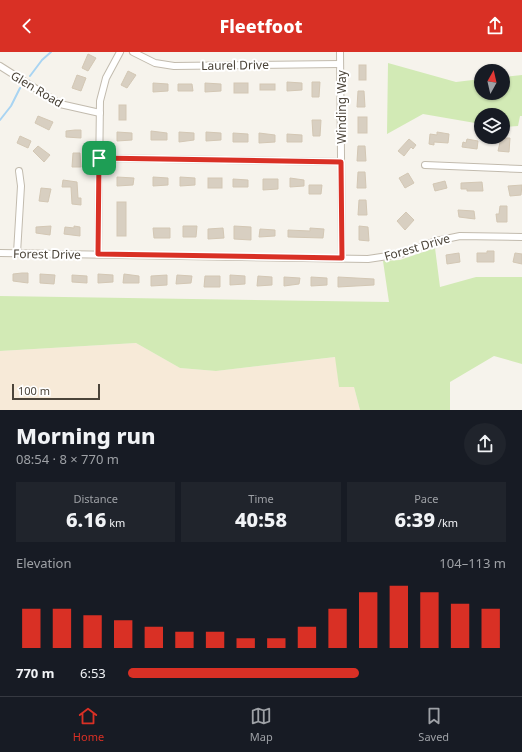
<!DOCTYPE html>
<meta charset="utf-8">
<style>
body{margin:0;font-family:"Noto Sans",sans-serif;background:#20242c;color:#f1f3f6;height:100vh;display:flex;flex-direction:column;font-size:15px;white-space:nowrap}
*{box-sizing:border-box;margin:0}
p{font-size:13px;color:#9ea1a6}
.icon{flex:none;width:22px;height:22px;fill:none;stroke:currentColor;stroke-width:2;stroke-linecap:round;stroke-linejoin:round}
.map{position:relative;height:358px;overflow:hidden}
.panel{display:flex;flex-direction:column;background:#171b24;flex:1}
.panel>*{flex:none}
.needle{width:26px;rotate:8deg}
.controls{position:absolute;left:474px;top:12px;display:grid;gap:8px}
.controls a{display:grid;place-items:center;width:36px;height:36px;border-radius:50%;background:#171b24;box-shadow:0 1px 3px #0004;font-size:20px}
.scale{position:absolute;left:12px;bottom:10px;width:88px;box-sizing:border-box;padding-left:4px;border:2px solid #4b4439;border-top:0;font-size:11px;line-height:14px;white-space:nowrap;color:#4b4439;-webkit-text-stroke:3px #fff;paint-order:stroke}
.pin{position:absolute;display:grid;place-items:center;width:34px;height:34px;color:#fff;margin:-17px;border-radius:8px;box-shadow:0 2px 6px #0006}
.round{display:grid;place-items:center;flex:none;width:42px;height:42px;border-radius:21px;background:#20242c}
.head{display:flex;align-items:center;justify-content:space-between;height:68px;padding:0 16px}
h1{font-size:22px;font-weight:800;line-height:30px}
.stats{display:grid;grid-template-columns:repeat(3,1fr);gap:6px;height:68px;padding:4px 16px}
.stats div{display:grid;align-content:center;border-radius:0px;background:#20242c;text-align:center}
.stats b{font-size:20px;font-weight:800}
.stats small{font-size:11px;font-weight:400}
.stats p{font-size:11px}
.chart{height:112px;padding:8px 16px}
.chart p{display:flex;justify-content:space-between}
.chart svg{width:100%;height:72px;margin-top:4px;stroke:#d93025;stroke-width:6}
ul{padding:0 16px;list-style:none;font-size:13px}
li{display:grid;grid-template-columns:64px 48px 1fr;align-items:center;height:30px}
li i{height:10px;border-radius:5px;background:#d93025}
header{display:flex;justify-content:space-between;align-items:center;height:52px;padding:0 16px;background:#d93025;color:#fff;font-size:18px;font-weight:800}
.tab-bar{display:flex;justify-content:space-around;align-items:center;height:56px;border-top:1px solid #363941;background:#171b24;font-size:11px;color:#9ea1a6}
.tab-bar a{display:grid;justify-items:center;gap:2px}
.tab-bar .current{color:#d93025}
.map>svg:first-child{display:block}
</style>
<header><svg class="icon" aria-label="back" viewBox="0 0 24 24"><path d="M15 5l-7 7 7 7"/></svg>Fleetfoot<svg class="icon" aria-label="share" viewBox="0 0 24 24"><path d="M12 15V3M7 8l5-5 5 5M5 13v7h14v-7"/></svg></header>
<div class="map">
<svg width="522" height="358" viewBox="0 0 522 358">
<rect width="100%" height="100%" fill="#f6f3ec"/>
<!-- commercial -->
<polygon fill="#f7ead8" points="136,291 180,316 216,319 336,305 339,335 354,335 360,358 0,358 0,299"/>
<!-- green -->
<g fill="#d2eab5">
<polygon points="388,11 456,30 481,27 481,41 503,41 503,25 522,23 522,64 520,64 518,74 503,75 503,63 481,63 481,72 423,62 387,82"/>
<polygon points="435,196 440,235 476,225 522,225 522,312 494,304 450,330 450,358 360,358 354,335 339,335 335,305 216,319 180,316 136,291 0,299 0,244 389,250 383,209 400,208"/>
</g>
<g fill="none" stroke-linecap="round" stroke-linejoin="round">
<!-- stream -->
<g stroke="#a9d4f2" stroke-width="2">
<polyline points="30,24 42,8 51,0"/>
<polyline points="0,68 11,54 20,36"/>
</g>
</g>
<!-- building -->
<g fill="#d8cfc1" stroke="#d3c7b4">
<polygon points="88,2 96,6 88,19 82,16"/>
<rect x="359" y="13" width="7" height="15"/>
<polygon points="128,19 136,23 127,36 121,33"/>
<polygon points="77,23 86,26 81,39 72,36"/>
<polygon points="287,30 302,31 302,38 287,39"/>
<polygon points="312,30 320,30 319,45 312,45"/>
<polygon points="153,31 168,32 168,39 153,40"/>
<polygon points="205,31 221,32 221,39 205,40"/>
<rect x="234" y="31" width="14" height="10"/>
<polygon points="178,32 192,32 193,39 178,39"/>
<rect x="260" y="32" width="15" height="6"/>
<polygon points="358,39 364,39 365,55 357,55"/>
<rect x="119" y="53" width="7" height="15"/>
<polygon points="38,64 53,70 49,78 35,71"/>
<rect x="358" y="65" width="9" height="16"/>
<polygon points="312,68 321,68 320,84 313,84"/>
<polygon points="75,78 81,78 81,86 66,85 66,79"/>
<polygon points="151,79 167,81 167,88 151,88"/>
<polygon points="117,80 132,81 132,88 117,89"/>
<polygon points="179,80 194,81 194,88 179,90"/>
<polygon points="206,80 221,81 221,88 206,89"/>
<polygon points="437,80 449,82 448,91 434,90 434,93 429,92 430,82 437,83"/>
<polygon points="233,81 248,82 248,90 233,90"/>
<polygon points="259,81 275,83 275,90 259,91"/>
<polygon points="287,82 302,83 302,90 287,90"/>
<polygon points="20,84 31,89 28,96 17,91"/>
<polygon points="501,86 510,86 509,100 498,99"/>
<polygon points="409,87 416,93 413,97 411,95 404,104 398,99"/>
<polygon points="467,87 478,89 477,97 462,95 463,90 466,91"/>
<polygon points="38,94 50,103 44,110 33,99"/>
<polygon points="358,94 365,94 366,109 357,109"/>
<polygon points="73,101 80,101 81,115 72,115"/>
<polygon points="358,120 365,120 366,136 357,136"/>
<polygon points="408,121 414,131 405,136 399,126"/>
<polygon points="117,125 134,126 133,133 117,134"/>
<polygon points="153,125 168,126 168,133 153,134"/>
<polygon points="180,125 195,126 195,133 180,134"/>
<rect x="208" y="126" width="14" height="10"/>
<polygon points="290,126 304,128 304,134 290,135"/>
<polygon points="233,127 248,128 248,135 233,135"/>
<polygon points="263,127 278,127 278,137 263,138"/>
<polygon points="63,128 77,130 78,146 81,146 81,153 72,152 71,135 62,135"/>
<polygon points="445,129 447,136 435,139 433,132"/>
<polygon points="482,130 483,139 467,139 467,137 461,137 461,131"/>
<polygon points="309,133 322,133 321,142 309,142"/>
<polygon points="522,133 521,143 510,144 508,134"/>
<polygon points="41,136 51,137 48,150 39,149"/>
<polygon points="359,148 366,148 367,163 358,163"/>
<rect x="117" y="150" width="9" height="34"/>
<polygon points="500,154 507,154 507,170 497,170 496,162 499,162"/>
<polygon points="458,158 474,159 475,167 459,165"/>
<polygon points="406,160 414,168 405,178 397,169"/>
<polygon points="51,174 50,183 36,181 36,175"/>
<polygon points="74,174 80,175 80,184 64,182 65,175 74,176"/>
<polygon points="183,174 197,174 196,185 183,185"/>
<polygon points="234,174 251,175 251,188 234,187"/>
<polygon points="359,174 368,175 369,189 359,188"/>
<polygon points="153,176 170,176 170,186 154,186"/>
<polygon points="223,176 224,186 208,187 208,177"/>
<polygon points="310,176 324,177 323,186 288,185 288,178 310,179"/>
<polygon points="260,177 275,178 275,184 259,185"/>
<polygon points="487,199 494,199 494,210 477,210 477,201 487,201"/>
<polygon points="459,201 460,210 447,212 446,203"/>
<polygon points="515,201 522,202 522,212 513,210"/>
<polygon points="22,221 28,221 28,231 13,229 13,222"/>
<polygon points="40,222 55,223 54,232 40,231"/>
<polygon points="98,222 113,223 113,230 98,231"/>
<polygon points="124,222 139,224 139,231 123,231"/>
<polygon points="72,223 87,224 87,231 72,230"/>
<polygon points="167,223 167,233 151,234 151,224"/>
<polygon points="177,223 192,224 191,231 176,232"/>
<polygon points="230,223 245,224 245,232 230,233"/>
<polygon points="205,224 220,224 220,235 204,235"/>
<polygon points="258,224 272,225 272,233 257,234"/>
<polygon points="284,225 300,226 299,232 284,234"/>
<polygon points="311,225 327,226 327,233 311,234"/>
<polygon points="338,225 374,227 374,233 338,235"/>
</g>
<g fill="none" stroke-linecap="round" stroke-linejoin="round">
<!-- minor casing -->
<g stroke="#c2bbae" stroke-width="8">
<g id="minor">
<polyline points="133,0 155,11 174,14 340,12"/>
<polyline points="340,0 342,206"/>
<polyline points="0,14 60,52 100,61"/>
<polyline points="99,106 341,110"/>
<polyline points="425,113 522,117"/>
<polyline points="0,201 368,207 401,202 436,189 460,184 522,185"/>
<polyline points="17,201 21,134 19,119"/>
<polyline points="98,202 100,49 106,26 120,0"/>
</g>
</g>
<!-- minor -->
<use href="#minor" stroke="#fff" stroke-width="6"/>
</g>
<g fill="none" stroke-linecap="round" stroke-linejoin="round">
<!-- route casing -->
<g stroke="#fff" stroke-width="8">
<polygon id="route" points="99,106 341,110 342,206 98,202"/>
</g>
<!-- route -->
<use href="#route" stroke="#d93025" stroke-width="5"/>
</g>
<g text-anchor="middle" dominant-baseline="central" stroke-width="4" stroke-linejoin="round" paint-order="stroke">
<!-- street labels -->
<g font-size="12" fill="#4b4439" stroke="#fff">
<text transform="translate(235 13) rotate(-1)">Laurel Drive</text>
<text transform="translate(37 37) rotate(31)">Glen Road</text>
<text transform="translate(341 55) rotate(-90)">Winding Way</text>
<text transform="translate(417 195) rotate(-16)">Forest Drive</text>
<text transform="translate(47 202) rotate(1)">Forest Drive</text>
</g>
</g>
</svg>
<div class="controls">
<a><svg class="needle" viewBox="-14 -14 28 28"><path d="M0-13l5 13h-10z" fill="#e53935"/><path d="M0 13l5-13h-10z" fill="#9ea1a6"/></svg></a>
<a><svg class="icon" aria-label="layers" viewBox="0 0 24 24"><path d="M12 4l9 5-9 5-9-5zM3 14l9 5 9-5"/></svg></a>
</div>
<div class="scale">100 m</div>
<div class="pin" style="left:99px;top:106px;background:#1e9e55"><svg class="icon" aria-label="arrive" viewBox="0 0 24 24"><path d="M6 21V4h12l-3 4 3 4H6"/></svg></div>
</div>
<section class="panel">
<div class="head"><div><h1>Morning run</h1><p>08:54 · 8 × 770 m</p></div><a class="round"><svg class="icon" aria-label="share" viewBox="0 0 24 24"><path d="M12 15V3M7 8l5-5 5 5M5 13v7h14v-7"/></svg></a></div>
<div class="stats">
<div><p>Distance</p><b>6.16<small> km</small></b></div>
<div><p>Time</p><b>40:58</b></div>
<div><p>Pace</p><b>6:39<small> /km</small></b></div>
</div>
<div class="chart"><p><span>Elevation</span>104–113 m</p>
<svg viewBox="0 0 160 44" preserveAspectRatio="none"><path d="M5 44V20M15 44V20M25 44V24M35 44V27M45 44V31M55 44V34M65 44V34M75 44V38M85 44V38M95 44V31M105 44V20M115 44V10M125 44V6M135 44V10M145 44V17M155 44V20"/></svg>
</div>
<ul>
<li><b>770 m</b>6:53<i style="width:61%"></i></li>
</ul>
</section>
<nav class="tab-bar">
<a class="current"><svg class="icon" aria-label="home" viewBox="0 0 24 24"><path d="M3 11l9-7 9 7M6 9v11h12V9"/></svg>Home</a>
<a><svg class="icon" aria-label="map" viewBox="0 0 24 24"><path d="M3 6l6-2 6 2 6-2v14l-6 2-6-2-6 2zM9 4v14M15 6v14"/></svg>Map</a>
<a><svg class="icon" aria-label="saved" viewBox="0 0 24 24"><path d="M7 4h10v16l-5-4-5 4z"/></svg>Saved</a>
</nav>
